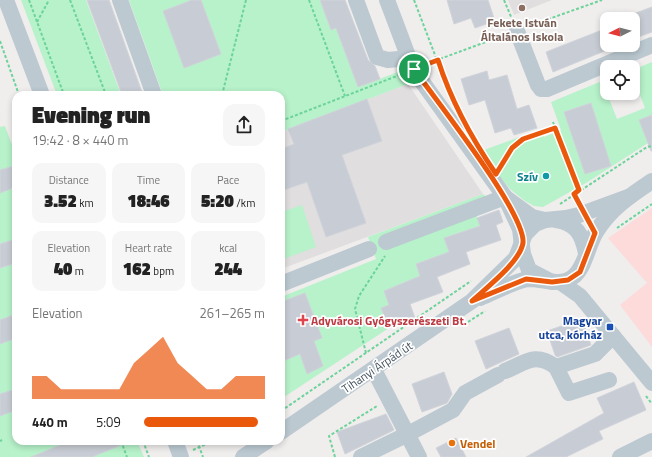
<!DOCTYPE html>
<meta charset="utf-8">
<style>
body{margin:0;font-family:"Titillium Web",sans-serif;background:#f6f6f6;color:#222;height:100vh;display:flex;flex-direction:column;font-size:15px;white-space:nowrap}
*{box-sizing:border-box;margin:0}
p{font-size:13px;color:#767676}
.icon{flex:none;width:22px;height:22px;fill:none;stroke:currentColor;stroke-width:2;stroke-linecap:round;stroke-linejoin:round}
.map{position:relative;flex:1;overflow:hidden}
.details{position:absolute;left:12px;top:91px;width:273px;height:354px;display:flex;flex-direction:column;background:#fff;border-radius:12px;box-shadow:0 2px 6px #0003}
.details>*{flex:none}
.needle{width:26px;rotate:264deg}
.fabs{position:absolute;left:600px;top:12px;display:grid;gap:8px}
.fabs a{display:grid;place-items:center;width:40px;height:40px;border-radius:8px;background:#fff;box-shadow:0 2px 6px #0003;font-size:20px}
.pin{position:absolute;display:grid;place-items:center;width:34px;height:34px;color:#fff;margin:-17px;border:2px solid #fff;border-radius:50%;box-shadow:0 1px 4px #0007}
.round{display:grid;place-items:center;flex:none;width:42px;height:42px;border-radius:12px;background:#f6f6f6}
.head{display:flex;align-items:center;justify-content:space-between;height:68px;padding:0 20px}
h1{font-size:22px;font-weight:800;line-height:30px}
.metrics{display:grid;grid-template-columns:repeat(3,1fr);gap:6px;height:68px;padding:4px 20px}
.metrics div{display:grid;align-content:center;border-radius:10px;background:#f6f6f6;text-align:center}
.metrics b{font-size:17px;font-weight:800}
.metrics small{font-size:11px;font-weight:400}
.metrics p{font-size:11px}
.chart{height:112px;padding:8px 20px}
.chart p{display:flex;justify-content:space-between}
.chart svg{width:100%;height:72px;margin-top:4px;fill:#ea580c;opacity:.7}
ul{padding:0 20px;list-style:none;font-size:13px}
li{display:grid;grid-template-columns:64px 48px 1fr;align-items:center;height:30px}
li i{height:10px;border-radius:5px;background:#ea580c}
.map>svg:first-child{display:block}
</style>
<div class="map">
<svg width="652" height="457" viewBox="0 0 652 457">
<rect width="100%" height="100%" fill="#f0eded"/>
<!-- education -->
<g fill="#e1dedf">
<polygon points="508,0 552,0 514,15"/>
<polygon points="408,84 483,194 281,269 281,132"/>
</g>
<!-- medical -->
<polygon fill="#fddbda" points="652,208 652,347 620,305 647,283 608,238"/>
<!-- green -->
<g fill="#b7f2ca">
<polygon points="21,0 86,0 121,95 57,95"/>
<polygon points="129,0 320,0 331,30 336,28 358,87 398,72 408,84 281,132 281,95 163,95"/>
<polygon points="652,62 652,115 648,143 586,183 543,207 534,206 525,201 510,189 495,171 484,150 541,129 544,137 561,130 551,102 602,81 617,119 645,108 633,77 633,70"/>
<polygon points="5,126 16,156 16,441 137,441 144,457 0,457 0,127"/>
<polygon points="483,194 498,207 476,214 480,226 444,238 449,252 416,264 420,276 384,291 389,305 381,308 389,328 281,399 281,297 376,259 368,237"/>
<polygon points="302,205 316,247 281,260 281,212"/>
</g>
<!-- building -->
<g fill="#c8ccd4" stroke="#d0d4da">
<polygon points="87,0 109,0 143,95 122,95"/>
<polygon points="192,0 201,0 221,54 184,68 163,11"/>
<polygon points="320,0 345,0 368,60 375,66 380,79 358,87 336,28 331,30"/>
<polygon points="447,0 488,0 495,21 475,28 471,18 454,24"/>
<polygon points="652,7 652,32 633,39 633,14"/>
<polygon points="607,28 607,50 553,72 546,52"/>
<polygon points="487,71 489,80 507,75 517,109 529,105 537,128 514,135 511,128 495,133 485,100 469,105 461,79"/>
<polygon points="367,99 382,141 342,155 366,223 326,237 307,182 281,191 281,149 294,144 288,129"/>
<polygon points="591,103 611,166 585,174 564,112"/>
<polygon points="652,115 652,151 651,151 639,120"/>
<polygon points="14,166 16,172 16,187 0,193 0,170"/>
<polygon points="499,210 503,222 496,225 501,240 466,252 470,264 437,277 443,292 410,304 415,318 389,328 381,308 389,305 384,291 420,276 416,264 449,252 444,238 480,226 477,218"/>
<polygon points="16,239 16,263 0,268 0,244"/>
<polygon points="305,293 322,338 314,341 323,366 307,374 300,354 281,362 281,302"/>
<polygon points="16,314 16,338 0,344 0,320"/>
<polygon points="582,319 591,345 557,357 555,355 547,331"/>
<polygon points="509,328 519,354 486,369 475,341"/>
<polygon points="444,372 452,394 447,403 422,412 412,384"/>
<polygon points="634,382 646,410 599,431 603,439 566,457 526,457 604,413 597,398"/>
<polygon points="16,389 16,410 0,416 0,394"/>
<polygon points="386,414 394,430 345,454 337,432"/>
<polygon points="456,438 466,457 441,457 436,448"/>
<polygon points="70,441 131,441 92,457 31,457"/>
</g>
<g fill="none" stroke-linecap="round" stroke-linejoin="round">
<!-- path -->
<g stroke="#6cd39a" stroke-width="2" stroke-dasharray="3 2" stroke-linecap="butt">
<polyline points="29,0 64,95"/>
<polyline points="70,0 106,95"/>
<polyline points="309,0 345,96"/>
<polyline points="414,0 443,76 456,103"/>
<polyline points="504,0 512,19"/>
<polyline points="37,22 49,0"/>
<polyline points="529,26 602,0"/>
<polyline points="0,41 19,95"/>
<polyline points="426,64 505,35"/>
<polyline points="222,95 246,0"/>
<polyline points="281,121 402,74"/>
<polyline points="553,122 579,190 574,194 577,201"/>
<polyline points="500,167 512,147 523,139 555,128"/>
<polyline points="560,204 647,147 652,146"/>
<polyline points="617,228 652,204"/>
<polyline points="468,322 485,311"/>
<polyline points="366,353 355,309 359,296 385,256"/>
<polyline points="646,396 652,404"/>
<polyline points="281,411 471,281"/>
<polyline points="0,441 2,440"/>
<polyline points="121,441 127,457"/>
<polyline points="143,441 149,457"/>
<polyline points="197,441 203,457"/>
<polyline points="193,450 213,441"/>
<polyline points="335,457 329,436 377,406"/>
</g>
<!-- minor -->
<g stroke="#bcc9d1" stroke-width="16">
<polyline points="6,0 42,95"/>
<polyline points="120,0 154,95"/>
<polyline points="356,0 377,57 388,60 409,58"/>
<polyline points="387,0 413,69 505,197 520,229 523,254 529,270 552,282"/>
<polyline points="517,31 538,85 541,89 547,89 652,45"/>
<polyline points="506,198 532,217 545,220"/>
<path d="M 556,220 C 576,223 582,234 586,253"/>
<polyline points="386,242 505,197"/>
<polyline points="560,282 580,296 652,383"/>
<polyline points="281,284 369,249"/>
<path d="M 480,298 C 493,293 516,280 529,279 C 543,279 560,287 573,277 C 585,268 588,245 596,232 C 610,209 631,195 652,181"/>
<polyline points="556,367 569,393 609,380"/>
<polyline points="374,370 419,457"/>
<path d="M 505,371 C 527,362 535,352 556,367 L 595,354 L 613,336"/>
<polyline points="281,432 472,301 516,258 525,234 535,224 545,220 566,218 579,215 628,197"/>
<polyline points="175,441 181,457"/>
<polyline points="243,457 267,441"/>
<polyline points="361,457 406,435 453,410 465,393 498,375"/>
<polyline points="620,457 652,441"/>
</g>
</g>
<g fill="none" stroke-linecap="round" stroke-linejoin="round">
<!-- route casing -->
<g stroke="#fff" stroke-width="8">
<path id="route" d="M 438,60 C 451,101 472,139 496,174 L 512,148 L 523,139 L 555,128 L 579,190 L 574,194 L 595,233 L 580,272 L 568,280 L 552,282 L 526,279 L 472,301 C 486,288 520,262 523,243 C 526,213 434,98 414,69 Z"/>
</g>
<!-- route -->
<use href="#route" stroke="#ea580c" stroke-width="5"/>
</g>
<!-- markers -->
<circle fill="#8d6e63" stroke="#fff" stroke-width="1.5" cx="522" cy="8" r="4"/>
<circle fill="#0f9aa8" stroke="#fff" stroke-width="1.5" cx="546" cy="176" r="4"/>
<path fill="#e0444e" stroke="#fff" stroke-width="1.5" d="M301 314h4v4h4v4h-4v4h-4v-4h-4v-4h4z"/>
<rect fill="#1a4fb4" stroke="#fff" stroke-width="1.5" x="606" y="323" width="8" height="8" rx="2"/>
<circle fill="#e8710a" stroke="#fff" stroke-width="1.5" cx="452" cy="443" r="4"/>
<g text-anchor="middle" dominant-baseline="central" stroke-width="3.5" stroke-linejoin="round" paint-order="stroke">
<!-- education labels -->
<g font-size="12" font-weight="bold" fill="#785e54" stroke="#fff">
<text x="522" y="22">Fekete István<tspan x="522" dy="14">Általános Iskola</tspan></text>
</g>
<!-- culture labels -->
<g font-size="12" font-weight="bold" fill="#0d838f" stroke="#fff" text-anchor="end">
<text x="538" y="176">Szív</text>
</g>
<!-- health labels -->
<g font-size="12" font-weight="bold" fill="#be3a42" stroke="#fff" text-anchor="start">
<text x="311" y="320">Adyvárosi Gyógyszerészeti Bt.</text>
</g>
<!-- transit labels -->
<g font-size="12" font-weight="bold" fill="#164399" stroke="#fff" text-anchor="end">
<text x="602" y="320">Magyar<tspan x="602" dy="14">utca, kórház</tspan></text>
</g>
<!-- street labels -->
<g font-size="12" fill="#44525c" stroke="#fff">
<text transform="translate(377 367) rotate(-34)">Tihanyi Árpád út</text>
</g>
<!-- food labels -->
<g font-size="12" font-weight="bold" fill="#c56008" stroke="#fff" text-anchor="start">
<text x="460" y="443">Vendel</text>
</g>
</g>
</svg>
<div class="fabs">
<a><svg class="needle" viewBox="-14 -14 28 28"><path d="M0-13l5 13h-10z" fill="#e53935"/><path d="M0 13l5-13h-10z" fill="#767676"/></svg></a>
<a><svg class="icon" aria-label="locate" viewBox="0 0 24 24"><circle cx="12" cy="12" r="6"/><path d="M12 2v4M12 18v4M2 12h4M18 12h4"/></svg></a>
</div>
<div class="pin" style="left:414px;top:69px;background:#1e9e55"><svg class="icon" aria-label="arrive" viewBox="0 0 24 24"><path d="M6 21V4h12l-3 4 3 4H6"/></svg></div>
<section class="details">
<div class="head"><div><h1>Evening run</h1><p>19:42 · 8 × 440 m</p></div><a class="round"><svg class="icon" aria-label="share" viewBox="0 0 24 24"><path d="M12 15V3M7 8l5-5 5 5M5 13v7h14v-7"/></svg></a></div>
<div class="metrics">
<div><p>Distance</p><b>3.52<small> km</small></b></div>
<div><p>Time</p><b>18:46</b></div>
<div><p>Pace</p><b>5:20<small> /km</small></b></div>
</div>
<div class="metrics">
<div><p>Elevation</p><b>40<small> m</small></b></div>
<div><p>Heart rate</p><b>162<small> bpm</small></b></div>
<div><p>kcal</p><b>244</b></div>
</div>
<div class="chart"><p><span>Elevation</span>261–265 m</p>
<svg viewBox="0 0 160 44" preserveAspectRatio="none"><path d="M0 44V30L10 30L20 38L30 38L40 38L50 38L60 38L70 22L80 14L90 6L100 22L110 30L120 38L130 38L140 30L150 30L160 30V44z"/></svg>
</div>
<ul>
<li><b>440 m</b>5:09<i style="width:94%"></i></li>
</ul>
</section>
</div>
